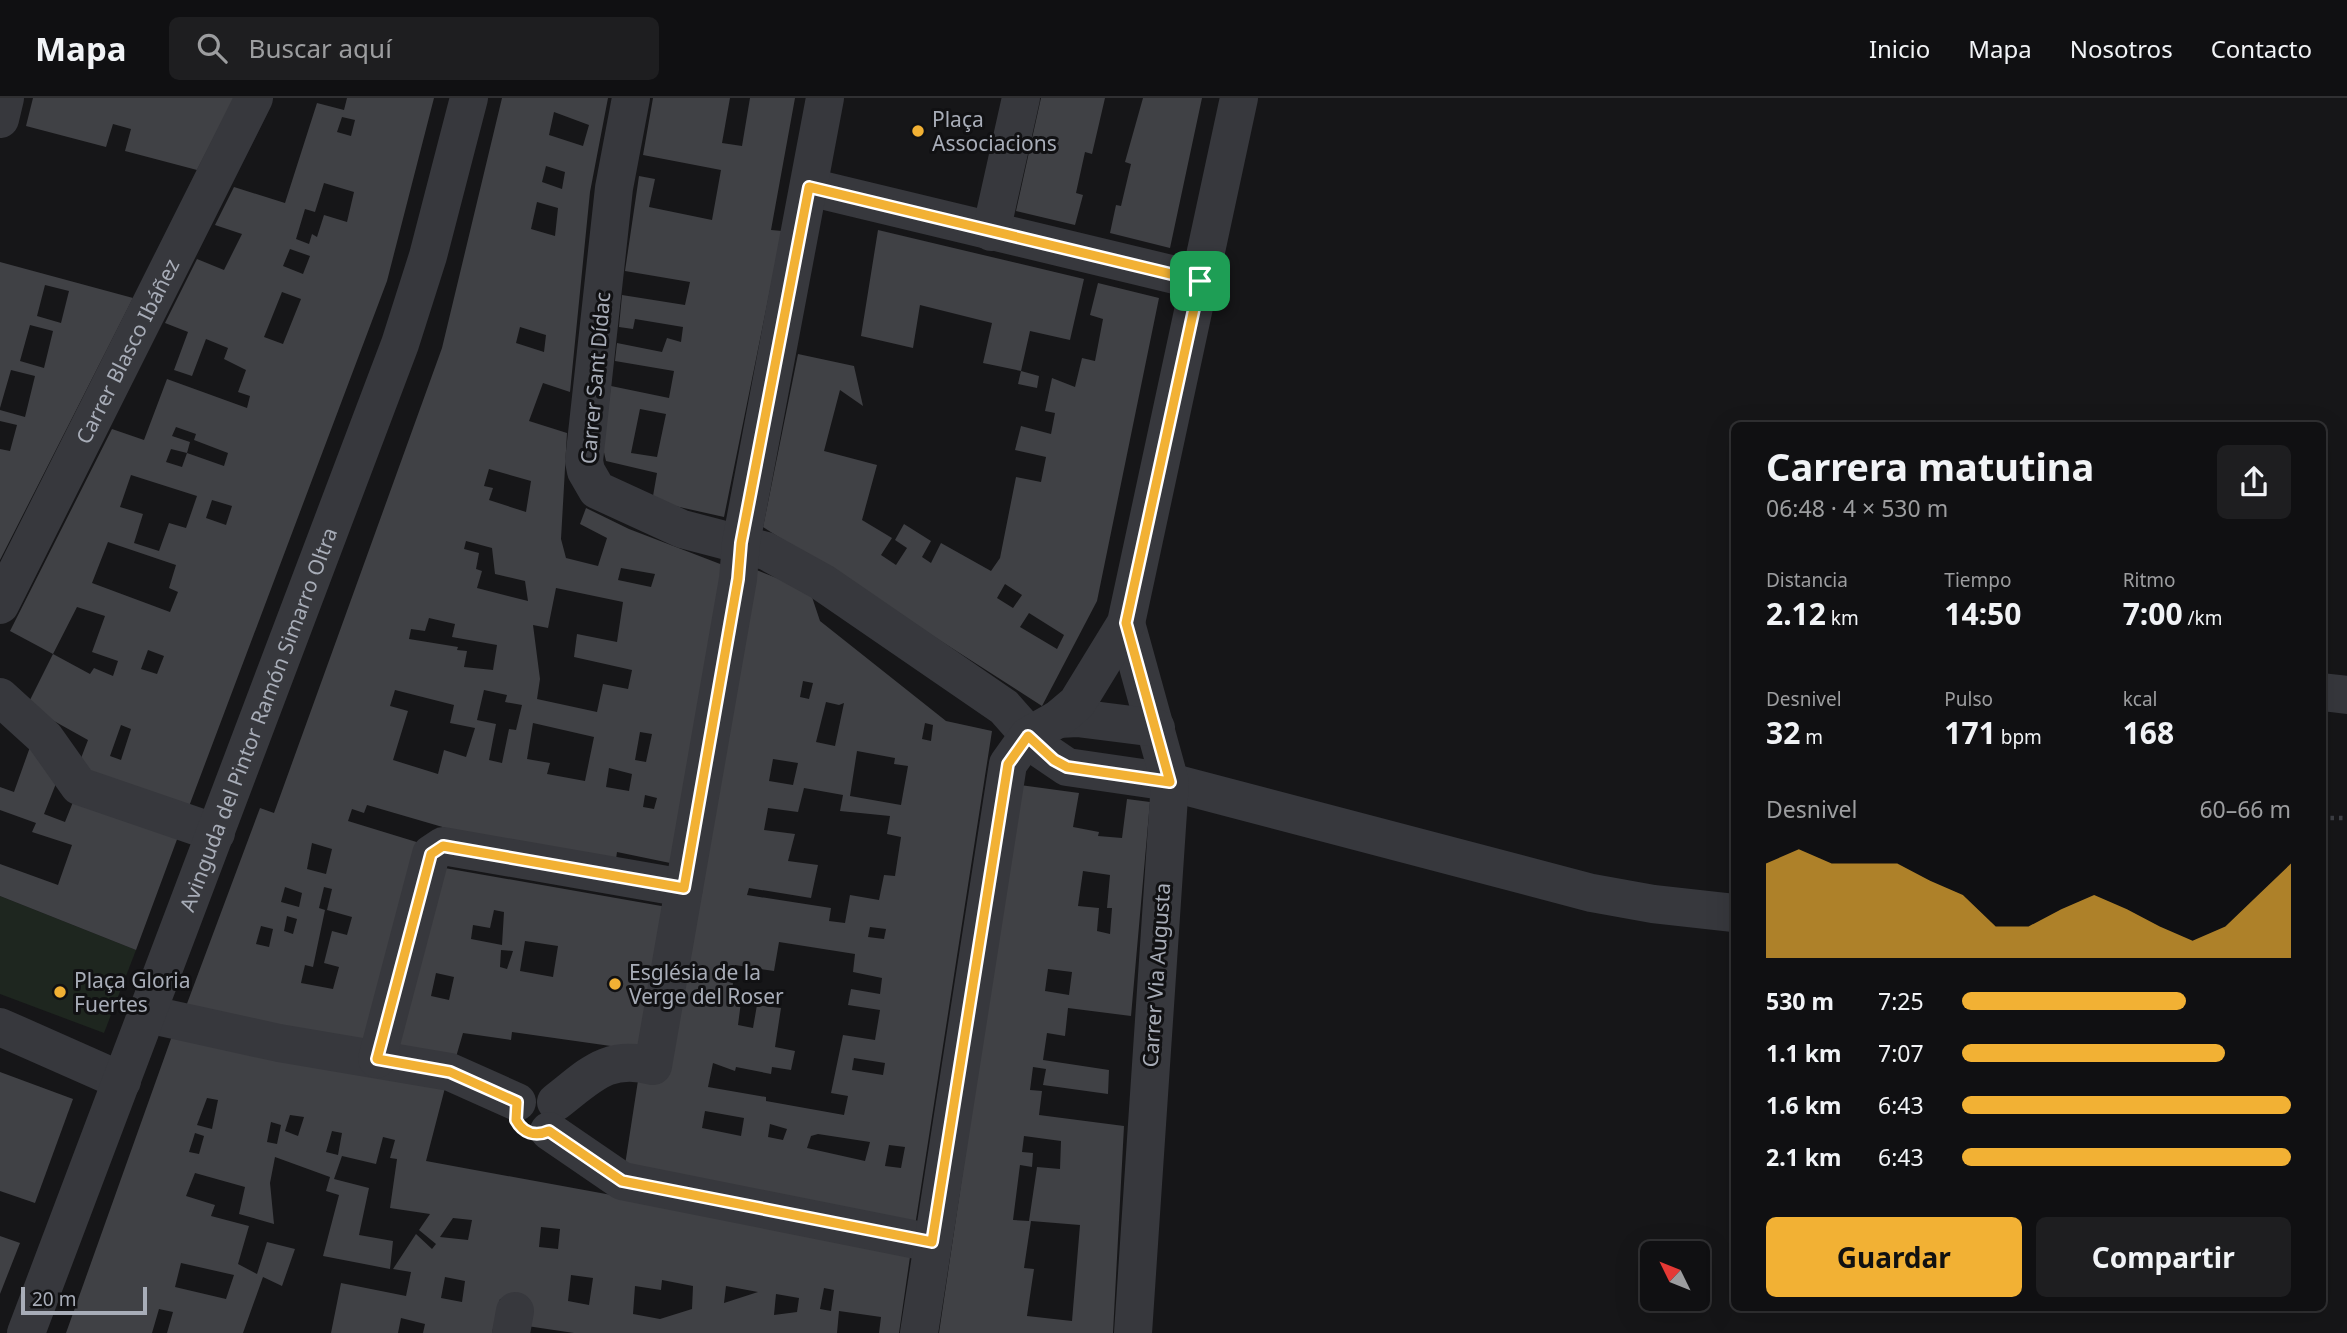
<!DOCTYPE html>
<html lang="es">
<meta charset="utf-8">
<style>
body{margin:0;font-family:"Noto Sans",sans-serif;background:#1e1e20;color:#f1f3f6;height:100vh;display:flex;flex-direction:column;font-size:26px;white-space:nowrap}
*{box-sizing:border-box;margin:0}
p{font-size:23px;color:#9c9d9f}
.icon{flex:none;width:38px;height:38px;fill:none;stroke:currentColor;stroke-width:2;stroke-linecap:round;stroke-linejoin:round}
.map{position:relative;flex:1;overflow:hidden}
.sheet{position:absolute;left:1731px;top:324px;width:595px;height:889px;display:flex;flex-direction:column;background:#101012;border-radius:10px;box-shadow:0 7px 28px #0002,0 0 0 2px #303032}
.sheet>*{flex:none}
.needle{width:46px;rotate:313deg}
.tools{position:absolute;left:1640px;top:1143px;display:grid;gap:14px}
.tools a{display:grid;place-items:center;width:70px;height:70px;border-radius:10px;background:#101012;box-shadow:0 7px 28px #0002,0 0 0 2px #303032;font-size:35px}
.scale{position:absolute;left:21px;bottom:18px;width:126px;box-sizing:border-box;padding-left:7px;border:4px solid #a8adb8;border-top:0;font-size:19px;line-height:24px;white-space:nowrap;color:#a8adb8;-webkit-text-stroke:5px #111113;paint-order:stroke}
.pin{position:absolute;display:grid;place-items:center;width:60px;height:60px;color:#fff;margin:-30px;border-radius:14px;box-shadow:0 4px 10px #0006}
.round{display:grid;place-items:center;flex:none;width:74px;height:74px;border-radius:10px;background:#1e1e20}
.overview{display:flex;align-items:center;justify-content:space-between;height:119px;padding:0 35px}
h1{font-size:38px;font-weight:700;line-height:52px}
.figures{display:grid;grid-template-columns:repeat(3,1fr);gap:10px;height:119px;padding:7px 35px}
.figures div{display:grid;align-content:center}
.figures b{font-size:30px;font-weight:700}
.figures small{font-size:19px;font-weight:400}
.figures p{font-size:19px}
.chart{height:196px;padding:14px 35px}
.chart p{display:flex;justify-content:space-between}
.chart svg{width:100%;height:126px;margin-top:7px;fill:#f2b134;opacity:.7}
.button{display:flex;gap:14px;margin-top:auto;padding:14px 35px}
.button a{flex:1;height:80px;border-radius:10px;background:#f2b134;color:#111;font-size:28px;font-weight:700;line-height:80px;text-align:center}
.button a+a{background:#1e1e20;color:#f1f3f6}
ul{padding:0 35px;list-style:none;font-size:23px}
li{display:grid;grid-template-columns:112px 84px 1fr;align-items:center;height:52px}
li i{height:18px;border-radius:9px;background:#f2b134}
header{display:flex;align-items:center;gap:42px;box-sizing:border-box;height:98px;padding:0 35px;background:#101012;border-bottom:2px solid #303032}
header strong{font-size:33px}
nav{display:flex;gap:38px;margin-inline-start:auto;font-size:24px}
.search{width:490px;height:63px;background:#1e1e20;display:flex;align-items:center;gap:18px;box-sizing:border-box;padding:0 24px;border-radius:10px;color:#9c9d9f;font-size:26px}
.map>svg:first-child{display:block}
</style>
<header>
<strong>Mapa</strong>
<div class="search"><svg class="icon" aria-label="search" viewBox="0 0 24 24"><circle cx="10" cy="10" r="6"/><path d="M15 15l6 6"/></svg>Buscar aquí</div>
<nav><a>Inicio</a><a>Mapa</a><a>Nosotros</a><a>Contacto</a></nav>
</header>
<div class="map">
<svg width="2347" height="1235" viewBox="0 0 2347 1235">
<rect width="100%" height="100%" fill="#161618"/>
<!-- green -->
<polygon fill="#1e261f" points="0,798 136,852 104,935 0,896"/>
<!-- building -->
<g fill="#404145" fill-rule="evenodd">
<polygon points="33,0 234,0 197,72 125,53 131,31 113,26 106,49 26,28"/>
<path d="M 347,0 L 434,0 L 387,183 L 188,711 L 78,668 L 88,642 L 27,608 L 53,556 L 10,533 L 112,331 L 144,342 L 167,281 L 247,310 L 250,298 L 238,294 L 246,272 L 224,261 L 228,250 L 206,241 L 192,278 L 174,272 L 188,234 L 165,225 L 197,161 L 224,172 L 242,136 L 215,127 L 234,89 L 285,105 L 317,5 L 344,12 ZM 342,19 L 355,22 L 351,38 L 337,34 ZM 324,85 L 354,94 L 347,124 L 324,117 L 317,139 L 312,136 L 309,146 L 296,141 L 305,111 L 315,114 ZM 290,151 L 310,158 L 303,176 L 283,168 ZM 282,194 L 301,201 L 283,246 L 264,239 ZM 176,329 L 196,336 L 194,342 L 228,355 L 224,368 L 187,355 L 190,344 L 172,338 ZM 171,351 L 187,355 L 182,369 L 166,364 ZM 131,377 L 197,398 L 186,430 L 169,425 L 159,453 L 134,445 L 143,416 L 120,409 ZM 212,402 L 232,408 L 226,427 L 206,420 ZM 108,444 L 176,467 L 169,490 L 178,494 L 170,514 L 92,485 ZM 77,509 L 105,518 L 92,554 L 118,563 L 113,578 L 94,570 L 90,576 L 53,556 ZM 148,552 L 164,558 L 157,576 L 141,571 ZM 121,627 L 131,631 L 121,662 L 110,658 Z"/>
<path d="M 502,0 L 608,0 L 590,94 L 570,294 L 543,285 L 529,323 L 567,335 L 561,441 L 566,460 L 598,468 L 607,440 L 580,426 L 586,410 L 629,431 L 728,469 L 675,766 L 617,754 L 616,761 L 446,730 L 367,707 L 364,715 L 352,711 L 348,723 L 423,746 L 371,949 L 185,911 L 260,710 L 274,715 L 442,250 ZM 554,14 L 589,27 L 583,48 L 549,37 ZM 546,68 L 565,74 L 562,91 L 542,84 ZM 537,104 L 558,110 L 555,138 L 531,131 ZM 520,229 L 546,237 L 544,254 L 516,245 ZM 489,371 L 531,383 L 526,414 L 489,402 L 493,390 L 484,388 ZM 466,443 L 492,450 L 495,476 L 525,483 L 528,503 L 477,490 L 482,473 L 476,471 L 479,455 L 464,451 ZM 621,470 L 655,476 L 651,489 L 618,482 ZM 556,490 L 623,504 L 617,544 L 577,536 L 574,559 L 632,572 L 628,591 L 603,586 L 597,614 L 537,601 L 540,581 L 533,527 L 548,530 ZM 429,520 L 455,526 L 452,539 L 497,547 L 493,572 L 464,569 L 467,553 L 457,552 L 458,549 L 409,541 L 411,531 L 425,533 ZM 395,592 L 454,607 L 450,625 L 475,630 L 466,659 L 444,652 L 438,676 L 393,662 L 408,613 L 390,608 ZM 484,592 L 507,597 L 505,604 L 522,607 L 516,632 L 509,631 L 502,665 L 489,662 L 496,626 L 477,622 ZM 533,625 L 594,639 L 585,683 L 547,676 L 550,665 L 527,661 ZM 640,634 L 652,636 L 646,664 L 635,662 ZM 609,670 L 632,676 L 629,693 L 606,689 ZM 645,697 L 657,700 L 654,711 L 643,709 ZM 312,745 L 332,751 L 326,776 L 307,771 ZM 285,789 L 302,795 L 299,809 L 281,804 ZM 324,789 L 332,791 L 327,812 L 352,819 L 347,837 L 332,833 L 324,865 L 339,869 L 333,891 L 301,885 L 305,867 L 313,869 L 325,812 L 319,810 ZM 287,818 L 297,821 L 293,836 L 284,833 ZM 261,828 L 273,831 L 269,849 L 256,846 Z"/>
<path d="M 653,0 L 730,0 L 722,45 L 742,48 L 750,0 L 795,0 L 771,132 L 782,133 L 724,419 L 675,408 L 653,398 L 657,375 L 606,363 L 603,350 L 611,288 L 669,300 L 674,273 L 615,263 L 617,245 L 662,254 L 667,240 L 681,244 L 683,229 L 635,221 L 633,231 L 619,229 L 622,197 L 685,207 L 690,184 L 625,173 L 639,78 L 655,81 L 649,109 L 712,122 L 721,72 L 643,57 ZM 640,311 L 666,316 L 657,359 L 631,355 Z"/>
<polygon points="1041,0 1105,0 1092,56 1085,54 1076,95 1083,97 1075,127 1016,113"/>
<polygon points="1143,0 1202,0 1170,150 1110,135 1116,107 1121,108 1131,66 1125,64"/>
<polygon points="878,132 1084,181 1070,242 1030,233 1021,273 983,265 992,225 920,207 913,250 861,238"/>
<path d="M 0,164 L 133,200 L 0,462 L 0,351 L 10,353 L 17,327 L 0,323 L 0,312 L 25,319 L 35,278 L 11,272 L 0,310 ZM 45,187 L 69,193 L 61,225 L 37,218 ZM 30,227 L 53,233 L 44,270 L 20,263 Z"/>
<path d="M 1098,185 L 1159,200 L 1097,503 L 1042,608 L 763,429 L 798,256 L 854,268 L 863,308 L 840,292 L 824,353 L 877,367 L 862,422 L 892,440 L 881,457 L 896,467 L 907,450 L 895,442 L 904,426 L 931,443 L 922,459 L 931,465 L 941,445 L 991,473 L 1000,460 L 1016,379 L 1041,384 L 1046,359 L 1015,352 L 1021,328 L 1051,336 L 1055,315 L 1045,313 L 1052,280 L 1075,289 L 1082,260 L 1095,263 L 1103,221 L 1090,217 ZM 1005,486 L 1022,497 L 1013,510 L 997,500 ZM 1029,515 L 1064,537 L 1057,551 L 1020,529 Z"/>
<polygon points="1021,273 1039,278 1037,290 1018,286"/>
<path d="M 754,471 L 810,493 L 820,523 L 946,623 L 992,633 L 915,1128 L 625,1067 L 639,976 ZM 803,583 L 813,585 L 809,601 L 800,599 ZM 826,604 L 839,607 L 844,605 L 835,648 L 816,644 ZM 925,625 L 933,627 L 931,643 L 922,641 ZM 857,653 L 895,660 L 894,666 L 908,668 L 901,707 L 850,698 ZM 773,661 L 798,665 L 793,687 L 769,683 ZM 804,690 L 843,697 L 840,713 L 890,718 L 887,736 L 901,739 L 895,778 L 884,777 L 879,802 L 850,797 L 845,825 L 829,823 L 831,810 L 747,797 L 749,790 L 811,800 L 818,767 L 788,763 L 795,736 L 764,732 L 768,710 L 798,714 ZM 870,829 L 886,831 L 884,841 L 868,839 ZM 779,844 L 855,856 L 853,874 L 882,880 L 880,896 L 851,891 L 848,907 L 880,912 L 875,942 L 843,937 L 831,995 L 848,998 L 844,1017 L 766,1003 L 766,999 L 708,989 L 713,965 L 735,973 L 736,969 L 771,976 L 772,969 L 791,972 L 795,953 L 775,949 L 781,910 L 757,907 L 753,930 L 738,927 L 741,904 L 731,902 L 735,867 L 774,873 ZM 854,960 L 885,965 L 883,977 L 852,972 ZM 705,1013 L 744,1020 L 741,1038 L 702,1030 ZM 770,1026 L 787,1031 L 783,1042 L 768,1039 ZM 818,1036 L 870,1044 L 865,1063 L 807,1050 L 811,1038 ZM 889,1047 L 905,1049 L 901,1070 L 885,1068 Z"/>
<polygon points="30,649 57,683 44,716 65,724 73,704 179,736 136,852 0,798 0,766 58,787 72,747 32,734 36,725 0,712 0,689 14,694"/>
<path d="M 1020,687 L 1079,695 L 1073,729 L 1099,734 L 1098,738 L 1122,740 L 1127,701 L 1150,704 L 1131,918 L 1068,910 L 1065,938 L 1047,935 L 1043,962 L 1109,972 L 1108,996 L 1043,987 L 1046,971 L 1033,969 L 1030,992 L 1042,993 L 1039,1017 L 1124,1028 L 1113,1235 L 939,1235 ZM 1083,773 L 1110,777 L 1107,810 L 1112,810 L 1110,836 L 1097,833 L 1099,810 L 1078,808 ZM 1048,871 L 1072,874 L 1069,897 L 1045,893 ZM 1024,1038 L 1061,1043 L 1060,1071 L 1037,1069 L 1029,1123 L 1013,1122 L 1020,1067 L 1032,1069 L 1033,1055 L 1022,1054 ZM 1031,1123 L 1080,1127 L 1072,1223 L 1027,1218 L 1034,1171 L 1024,1170 Z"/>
<path d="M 439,769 L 667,809 L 646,953 L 512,934 L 511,942 L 463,935 L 456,959 L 391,947 ZM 494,812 L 504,814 L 502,847 L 471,841 L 473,827 L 490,830 ZM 525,843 L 558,848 L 553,879 L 520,873 ZM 501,852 L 513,853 L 507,871 L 500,869 ZM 436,875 L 454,879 L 449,902 L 431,898 Z"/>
<path d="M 172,938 L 446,986 L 426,1063 L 911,1152 L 899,1235 L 879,1235 L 881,1219 L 839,1213 L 837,1235 L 574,1235 L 527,1228 L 519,1205 L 500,1201 L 492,1235 L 423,1235 L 425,1226 L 401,1220 L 398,1235 L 331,1235 L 341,1185 L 406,1198 L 411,1174 L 393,1171 L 416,1136 L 432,1151 L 436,1146 L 419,1132 L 430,1116 L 390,1110 L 397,1061 L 390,1060 L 395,1042 L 383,1039 L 376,1066 L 342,1058 L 334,1081 L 369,1090 L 359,1137 L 393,1143 L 390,1171 L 323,1158 L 339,1097 L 326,1093 L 330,1079 L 275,1059 L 270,1085 L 274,1126 L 239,1116 L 245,1089 L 195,1075 L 186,1098 L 215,1107 L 211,1118 L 249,1128 L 238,1166 L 257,1176 L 267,1144 L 295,1151 L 282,1188 L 263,1179 L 243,1235 L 167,1235 L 173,1214 L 159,1211 L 152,1235 L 66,1235 ZM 207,1000 L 218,1002 L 212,1031 L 197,1027 ZM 290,1017 L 304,1019 L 298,1038 L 285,1033 ZM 271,1024 L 281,1027 L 277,1046 L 267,1044 ZM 332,1033 L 342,1035 L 338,1057 L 326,1054 ZM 195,1035 L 204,1038 L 199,1056 L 189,1054 ZM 453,1120 L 472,1122 L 468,1142 L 440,1139 ZM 541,1129 L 560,1131 L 558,1151 L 539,1149 ZM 181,1165 L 234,1177 L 226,1201 L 175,1189 ZM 571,1177 L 593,1180 L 589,1207 L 568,1203 ZM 445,1179 L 465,1183 L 462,1204 L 441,1200 ZM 662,1182 L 693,1188 L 692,1211 L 660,1221 L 633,1216 L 635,1188 L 661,1192 ZM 726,1188 L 758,1194 L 724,1205 ZM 824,1190 L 834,1192 L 831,1213 L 820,1211 ZM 776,1196 L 799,1200 L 797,1214 L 774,1217 Z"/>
<polygon points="0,974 73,1001 35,1105 0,1093"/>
<polygon points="0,1138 20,1145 0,1196"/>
</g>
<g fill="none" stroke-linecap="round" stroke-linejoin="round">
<!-- path -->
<polyline stroke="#3d3f44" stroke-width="4.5" stroke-dasharray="3.5 5" stroke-linecap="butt" points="2322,720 2347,720"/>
<!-- minor -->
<g stroke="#37383d" stroke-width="38">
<polyline points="631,0 614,90 584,363 586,373 597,392 682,431 766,453 822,484 1004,609 1042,652 1067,669 1170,684 1592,795 1653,806 1734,815"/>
<polyline points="0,21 5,0"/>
<polyline points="809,89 1200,183"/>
<polyline points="991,134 1021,0"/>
<path id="s1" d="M 0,507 L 254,0"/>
<polyline points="1126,525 1170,684 1133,1235"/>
<polyline points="2322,594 2347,597"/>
<polyline points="0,599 45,640 79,688 216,735"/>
<polyline points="1058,621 1077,620 1156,630"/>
<polyline points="147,916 279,945 450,974 517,1004"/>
<polyline points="0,929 122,983"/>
<polyline points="377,961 431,756 443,748 684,790"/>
<path d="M 556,1004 C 590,978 607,956 653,968 L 738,481 L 741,445 L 825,0"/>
<polyline points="549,1033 622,1083 932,1145"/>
<path id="s2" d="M 26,1235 L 400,246 L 428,158 L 469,0"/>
<polyline points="511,1235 515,1213"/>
<polyline points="919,1235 1008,666 1028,638 1058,621 1077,605 1126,525 1239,0"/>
</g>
</g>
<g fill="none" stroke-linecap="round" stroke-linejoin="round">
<!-- route casing -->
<g stroke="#fff" stroke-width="14">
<path id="route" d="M 809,89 L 1200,183 L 1126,525 L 1170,684 L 1067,669 L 1054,662 L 1028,638 L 1008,666 L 932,1144 L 622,1083 L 549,1033 C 535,1039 523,1035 516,1022 L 517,1004 L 450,974 L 377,961 L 431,756 L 443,748 L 684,790 L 738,481 L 741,445 Z"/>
</g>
<!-- route -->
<use href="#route" stroke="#f2b134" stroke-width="9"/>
</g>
<!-- markers -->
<g fill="#f2b134" stroke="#111113" stroke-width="2.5">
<circle cx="918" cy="33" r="7"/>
<circle cx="615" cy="886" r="7"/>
<circle cx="60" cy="894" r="7"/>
</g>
<g text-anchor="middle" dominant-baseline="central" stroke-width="6" stroke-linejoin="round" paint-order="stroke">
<!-- poi labels -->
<g font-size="21" fill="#a8adb8" stroke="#111113" text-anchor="start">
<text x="932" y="21">Plaça<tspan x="932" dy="24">Associacions</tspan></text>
<text x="629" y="874">Església de la<tspan x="629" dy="24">Verge del Roser</tspan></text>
<text x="74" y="882">Plaça Gloria<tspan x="74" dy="24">Fuertes</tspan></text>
</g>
<!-- street labels -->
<g font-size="21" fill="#a8adb8" stroke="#111113">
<text stroke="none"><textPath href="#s1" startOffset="284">Carrer Blasco Ibáñez</textPath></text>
<text transform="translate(595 280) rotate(-85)">Carrer Sant Dídac</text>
<text stroke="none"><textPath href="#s2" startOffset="656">Avinguda del Pintor Ramón Simarro Oltra</textPath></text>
<text transform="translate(1156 877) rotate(-86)">Carrer Via Augusta</text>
</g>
</g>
</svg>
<div class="tools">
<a><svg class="needle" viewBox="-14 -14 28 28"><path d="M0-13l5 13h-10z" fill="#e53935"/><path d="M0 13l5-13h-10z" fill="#9c9d9f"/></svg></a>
</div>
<div class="scale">20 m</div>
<div class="pin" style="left:1200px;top:183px;background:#1e9e55"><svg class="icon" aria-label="arrive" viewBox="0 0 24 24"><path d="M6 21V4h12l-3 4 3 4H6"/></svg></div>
<section class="sheet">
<div class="overview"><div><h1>Carrera matutina</h1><p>06:48 · 4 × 530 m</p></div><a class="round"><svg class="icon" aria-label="share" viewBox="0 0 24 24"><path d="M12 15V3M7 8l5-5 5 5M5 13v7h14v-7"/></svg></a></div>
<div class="figures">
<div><p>Distancia</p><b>2.12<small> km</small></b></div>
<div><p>Tiempo</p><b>14:50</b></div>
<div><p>Ritmo</p><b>7:00<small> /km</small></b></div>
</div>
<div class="figures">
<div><p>Desnivel</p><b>32<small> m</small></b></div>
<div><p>Pulso</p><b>171<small> bpm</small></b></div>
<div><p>kcal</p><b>168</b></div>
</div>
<div class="chart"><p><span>Desnivel</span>60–66 m</p>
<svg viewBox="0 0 160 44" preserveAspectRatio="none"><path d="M0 44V11L10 6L20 11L30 11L40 11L50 17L60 22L70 33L80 33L90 27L100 22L110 27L120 33L130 38L140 33L150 22L160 11V44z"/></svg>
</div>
<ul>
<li><b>530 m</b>7:25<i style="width:68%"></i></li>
<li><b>1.1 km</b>7:07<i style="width:80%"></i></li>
<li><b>1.6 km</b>6:43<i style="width:100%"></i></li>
<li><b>2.1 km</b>6:43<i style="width:100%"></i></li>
</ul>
<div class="button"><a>Guardar</a><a>Compartir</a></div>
</section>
</div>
